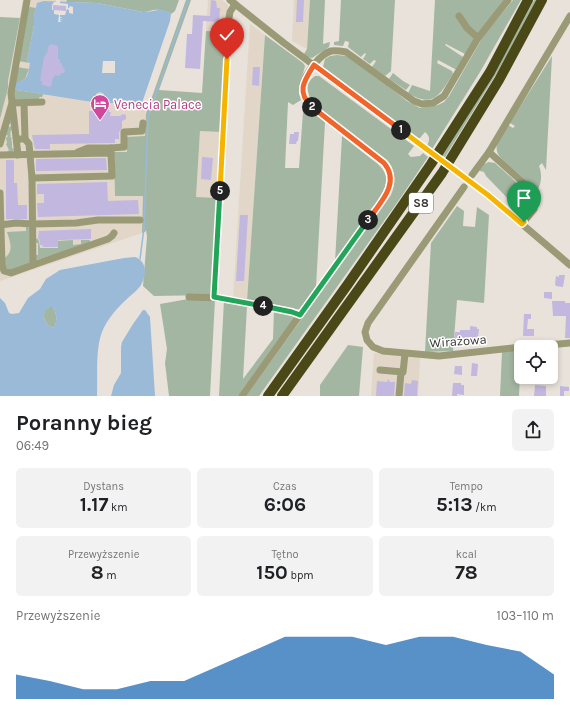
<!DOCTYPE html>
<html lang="pl">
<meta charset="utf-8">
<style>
body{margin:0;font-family:Karla,sans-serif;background:#f2f2f2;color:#202124;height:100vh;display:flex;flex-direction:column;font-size:15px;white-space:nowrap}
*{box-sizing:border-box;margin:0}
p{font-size:13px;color:#757577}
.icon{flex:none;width:22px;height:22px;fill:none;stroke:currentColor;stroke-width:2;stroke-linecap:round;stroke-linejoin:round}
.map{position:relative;height:396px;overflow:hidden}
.sheet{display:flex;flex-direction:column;background:#fff;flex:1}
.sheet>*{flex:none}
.fabs{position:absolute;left:514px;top:340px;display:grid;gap:8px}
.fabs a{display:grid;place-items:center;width:44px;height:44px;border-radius:6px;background:#fff;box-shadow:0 2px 6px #0003;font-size:20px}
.pin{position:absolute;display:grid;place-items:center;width:34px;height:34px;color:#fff;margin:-41px -17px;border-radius:50% 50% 50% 0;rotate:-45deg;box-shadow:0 0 4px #0007}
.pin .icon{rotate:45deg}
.km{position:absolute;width:20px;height:20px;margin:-10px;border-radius:50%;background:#222;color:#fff;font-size:11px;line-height:20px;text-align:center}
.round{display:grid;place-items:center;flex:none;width:42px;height:42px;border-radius:6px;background:#f2f2f2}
.summary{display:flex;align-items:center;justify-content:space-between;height:68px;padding:0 16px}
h1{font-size:22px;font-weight:700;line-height:30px}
.metrics{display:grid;grid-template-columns:repeat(3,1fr);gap:6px;height:68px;padding:4px 16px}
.metrics div{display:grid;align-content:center;border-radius:6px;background:#f2f2f2;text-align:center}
.metrics b{font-size:20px;font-weight:700}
.metrics small{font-size:11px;font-weight:400}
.metrics p{font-size:11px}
.chart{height:112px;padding:8px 16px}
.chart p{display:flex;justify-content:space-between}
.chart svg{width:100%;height:72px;margin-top:4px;fill:#1163b2;opacity:.7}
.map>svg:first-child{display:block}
</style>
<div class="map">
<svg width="570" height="396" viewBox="0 0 570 396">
<rect width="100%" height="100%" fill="#e8e2da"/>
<!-- built -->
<g fill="#e1d6c8">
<polygon points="23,0 67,0 66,2 44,1 30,69 28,74 16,90 92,102 93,96 98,92 100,92 107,96 109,103 115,103 116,101 120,100 126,100 131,101 131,103 142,103 149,104 146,114 145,136 127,152 114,152 115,196 143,196 142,233 0,281 0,119 8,88 8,82"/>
<polygon points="208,0 222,0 228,5 227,32 206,31"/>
<polygon points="294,0 310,0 307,49 292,41"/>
<polygon points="250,24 265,35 247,301 233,298"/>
<polygon points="200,131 221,132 217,198 196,198"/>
<polygon points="374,353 420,358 418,396 371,396"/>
</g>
<!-- green -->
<g fill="#a3b6a1">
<path d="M 67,0 L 179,0 L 175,11 L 171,14 C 167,11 158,9 153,10 C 149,11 147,12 143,12 L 97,3 L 66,2 Z"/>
<polygon points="186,0 191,0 159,90 202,93 206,31 227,32 221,132 200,131 196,197 217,198 211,295 154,296 143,286 147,237 146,230 145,232 142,233 143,196 115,196 114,152 127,152 127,137 145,136 146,114"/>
<polygon points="310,0 325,0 323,44 330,42 329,47 312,58 307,57 304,54 307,49"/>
<polygon points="341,0 395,0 391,71 385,76 372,67 376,61 374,60 370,64 363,59 366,54 365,53 361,57 348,47 349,42 345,41 343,46 334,45 334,42 339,41"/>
<path d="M 435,0 L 504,0 L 477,34 L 473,37 L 474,39 L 465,54 L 446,44 L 445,45 L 463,57 L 456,69 L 455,69 L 438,60 L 437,63 L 452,71 L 453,74 C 440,94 434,109 408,93 L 412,85 L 430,91 Z"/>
<path d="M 513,0 L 521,0 L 480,72 L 432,149 L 427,146 C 430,140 430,136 425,132 L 420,138 L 418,138 L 323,67 L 325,59 L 330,56 L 337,55 L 346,56 L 368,70 L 407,101 L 420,108 L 438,105 L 444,102 L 449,96 L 484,35 Z"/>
<polygon points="534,0 538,0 498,71 445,157 442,156 514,37"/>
<polygon points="30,7 36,8 34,15 34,25 27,61 30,63 18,61 28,8"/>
<polygon points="0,17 20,18 8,81 8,88 0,119"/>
<path d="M 265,35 L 303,63 L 305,66 C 302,80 296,85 301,100 L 293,105 L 288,102 L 285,168 L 299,168 L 303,112 L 305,106 L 325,122 L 316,287 L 302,310 L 247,301 Z"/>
<path d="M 552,56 L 546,170 L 542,163 L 539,166 C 542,173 542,184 537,190 L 500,157 C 491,146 502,135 508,125 L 513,128 L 515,126 L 510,123 L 511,121 Z"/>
<polygon points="17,67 29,69 25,79 19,82 15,88 16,90 43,94 42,97 40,97 38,99 15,101 13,94"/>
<polygon points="393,73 403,81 410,85 406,90 389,79"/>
<path d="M 315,76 L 319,76 L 414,146 L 408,154 L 411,157 L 420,156 L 423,153 L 428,157 L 399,200 L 259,396 L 246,396 L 391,195 C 396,183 396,171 388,161 L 311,101 C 307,90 305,83 315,76 Z"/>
<polygon points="12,110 11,124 9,124 8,127 10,127 11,125 14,128 10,132 11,133 10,134 11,136 10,137 12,138 11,140 12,141 12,148 14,149 13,152 6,153 9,150 6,144 7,143 6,138 8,136 7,135 5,136"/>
<path d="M 342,136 C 350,142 357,148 365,154 C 381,166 394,174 381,195 L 335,262 Z"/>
<path d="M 489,162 L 495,163 C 503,171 529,190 528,202 C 528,206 524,209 521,212 L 486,176 L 484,172 L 480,171 L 479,170 L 484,164 Z"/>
<polygon points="457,206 464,211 463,226 475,227 477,207 489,215 484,303 457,300 453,351 425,352 431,243"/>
<path d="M 26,226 L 29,228 L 31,263 L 13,271 L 5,267 L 3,259 C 15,252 10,242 7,232 L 26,231 Z"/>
<polygon points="37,238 39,241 40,248 58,248 58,241 73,240 73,245 81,244 81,240 90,240 90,243 36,260 34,255 38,255 38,243 34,243"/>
<polygon points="188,299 215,299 210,396 169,396 165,363 167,349 160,304"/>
<polygon points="224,300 247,306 243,379 273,339 274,310 294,316 294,318 238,396 219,396"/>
<path d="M 49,307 L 53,307 C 57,314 58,322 53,328 L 47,324 L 43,316 L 45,310 Z"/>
<polygon points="348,345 363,347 359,396 320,396 320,385"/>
<polygon points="521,350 519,396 500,396 502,352"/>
</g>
<!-- water -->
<g fill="#9abad8" fill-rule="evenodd">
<path d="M 44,1 L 97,3 L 143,12 C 153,13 160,6 171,14 L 170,21 L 142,103 L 131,103 L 131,101 L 120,100 L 120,101 L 116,101 L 116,103 L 109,103 L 109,101 L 106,101 L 107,97 L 104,96 L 104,94 L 100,92 L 96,94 L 96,96 L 93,96 L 92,102 L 16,90 L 15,88 L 16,83 L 25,79 L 28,74 L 30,63 L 27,61 L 34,25 L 34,15 L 37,3 Z"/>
<path d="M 135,257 C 147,261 147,275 141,285 C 138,290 132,294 128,298 C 118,307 107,319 102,332 C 95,350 98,377 97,396 L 0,396 L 0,298 L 5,303 L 9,313 L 12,314 L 19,313 L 28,298 L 40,289 L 46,279 L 60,270 L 124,258 ZM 49,307 L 53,307 C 57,314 58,322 53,328 L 47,324 L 43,316 L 45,311 Z"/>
<polygon points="143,310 145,310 150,317 155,396 111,396 114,385 121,373 121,347 122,342 133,324"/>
</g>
<!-- pier -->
<g fill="#e8e2da">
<polygon points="56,0 60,0 60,3 68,4 68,8 69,8 70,6 73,7 73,14 69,13 69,10 67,9 65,15 60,15 60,17 63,17 60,18 60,19 63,20 60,20 60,21 62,22 58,22 59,15 54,14 54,10 52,10 52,5 54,2 56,2"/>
<polygon points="103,61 115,61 115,73 102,73"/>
</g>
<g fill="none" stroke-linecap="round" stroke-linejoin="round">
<!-- stream -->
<polyline stroke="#9abad8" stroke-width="1.5" points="140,259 144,228 148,117 188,0"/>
</g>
<!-- building -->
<g fill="#c2b7de">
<polygon points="211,0 216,1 217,8 220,8 219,22 203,21 200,69 185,68 187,34 192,34 193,15 210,16"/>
<polygon points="297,0 304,0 303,22 296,22"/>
<polygon points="53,5 66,6 66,11 53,10"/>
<polygon points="51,44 58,46 58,59 60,59 60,63 62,63 62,66 65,70 64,73 61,73 60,76 55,75 54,78 53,77 51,87 42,85 42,81 40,81 44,57 47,53 49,45 51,45"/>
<polygon points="253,67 260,67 259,86 252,85"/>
<polygon points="93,104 108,104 109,112 111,112 110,116 120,116 123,114 126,115 126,119 122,121 122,128 119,132 119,139 115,139 115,143 50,144 50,149 35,149 32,135 89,134 89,111 92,111 93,109"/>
<polygon points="294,132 299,132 298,141 297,141 296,144 289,144 290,134 294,134"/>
<polygon points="202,157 213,158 211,180 201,179"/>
<polygon points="106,158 107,170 36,171 36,159"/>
<polygon points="6,160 13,160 14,161 14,183 17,183 18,205 27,205 27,219 6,219"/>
<polygon points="107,182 108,201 138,200 139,214 38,217 37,203 44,203 44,194 37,194 37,184"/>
<polygon points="240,215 248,215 244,281 236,281"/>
<polygon points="91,229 91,239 58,240 58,247 43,247 42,245 40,245 40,241 38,238 39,231"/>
<polygon points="559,275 565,275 563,287 556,286 555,284 556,276 559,277"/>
<polygon points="544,292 552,292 552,299 544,298"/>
<polygon points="552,301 565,301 565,303 570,303 570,338 565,338 566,316 553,316"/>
<polygon points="524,314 531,314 531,319 528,319 527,329 534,329 534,336 523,336"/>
<polygon points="470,326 477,327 477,329 479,329 478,338 464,338 464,340 454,340 455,332 460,332 460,330 470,330"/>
<polygon points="472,363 478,364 477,376 471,376"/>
<rect x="551" y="364" width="7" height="8"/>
<polygon points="455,366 462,366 462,375 454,374"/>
<polygon points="388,379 390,382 395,382 394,396 376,396 377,381 387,382"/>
<polygon points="412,380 418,381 417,396 404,396 405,383 411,384"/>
<polygon points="453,383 461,383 461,385 464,385 464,395 457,394 457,396 452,396"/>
<polygon points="535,385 546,386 546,396 534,396"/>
<polygon points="560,386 569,387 569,391 564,391 564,396 560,396"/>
</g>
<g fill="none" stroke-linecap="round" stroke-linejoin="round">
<!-- minor -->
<g stroke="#9a9b76" stroke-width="7">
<polyline points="230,0 284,43 425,148"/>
<polyline points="459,16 467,28 478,38"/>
<polyline points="20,139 25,139 25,138 24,103"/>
<polyline points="0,144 12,103 42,102"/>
<polyline points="78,152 88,148 111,148"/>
<polyline points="489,152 526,185 533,194 535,200 534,209 522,224"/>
<polyline points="111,153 111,148 124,147 124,132 142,131 143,123"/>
<polyline points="0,155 111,153 112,176 32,178"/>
<polyline points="18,155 11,93 27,0"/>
<polyline points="457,172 488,195 570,265"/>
<polyline points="472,175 489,152 570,16"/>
<polyline points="464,187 368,323 365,332 367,340 373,347 383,351 439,356 521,347"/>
<polyline points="0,193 2,265 4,271 11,273 33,265 32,178 29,144 25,139"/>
<polyline points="0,225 16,223 32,224 76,223 98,220 140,220"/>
<polyline points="33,265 108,239 112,236 114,233"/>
<polyline points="189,297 220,298 282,309 300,315"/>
<polyline points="214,297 229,18 230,12 235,4"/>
<polyline points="525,347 570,343"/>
<polyline points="380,370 403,372 405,354"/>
<path d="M 242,396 L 387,193 C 393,182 392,173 384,163 L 307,102 C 304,97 302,91 303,84 C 305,74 320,54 331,51 C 336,50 341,51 346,52 L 414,101 L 422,104 L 433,103 L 444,96 L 478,38 L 508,0"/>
<polyline points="399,396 401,372"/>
</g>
<!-- highway -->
<g stroke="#494816" stroke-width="10">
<polyline points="268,396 348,284 431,164 490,72 528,0"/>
<polyline points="282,396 442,173 499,80 542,0"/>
</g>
<!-- minor-bridge -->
<polyline stroke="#9a9b76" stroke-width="7" points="425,148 457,172"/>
</g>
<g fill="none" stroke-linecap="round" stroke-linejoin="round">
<!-- split-1 casing -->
<g stroke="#fff" stroke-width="8">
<polyline id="split-1" points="401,130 488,195 522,224 524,222"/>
</g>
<!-- split-2 casing -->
<g stroke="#fff" stroke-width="8">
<path id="split-2" d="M 312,107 C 296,92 304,81 314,65 L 401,130"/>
</g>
<!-- split-3 casing -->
<g stroke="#fff" stroke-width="8">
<path id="split-3" d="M 312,107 L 384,163 C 401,183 380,203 368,220"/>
</g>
<!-- split-4 casing -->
<g stroke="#fff" stroke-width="8">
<polyline id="split-4" points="263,306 292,312 300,315 368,220"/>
</g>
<!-- split-5 casing -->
<g stroke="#fff" stroke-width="8">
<polyline id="split-5" points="220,191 214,297 263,306"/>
</g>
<!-- split-6 casing -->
<g stroke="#fff" stroke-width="8">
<polyline id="split-6" points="220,191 227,59"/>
</g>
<!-- split-1 -->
<use href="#split-1" stroke="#f5b400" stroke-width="5"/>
<!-- split-2 -->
<use href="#split-2" stroke="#f0652b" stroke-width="5"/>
<!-- split-3 -->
<use href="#split-3" stroke="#f0652b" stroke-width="5"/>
<!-- split-4 -->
<use href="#split-4" stroke="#22a559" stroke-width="5"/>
<!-- split-5 -->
<use href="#split-5" stroke="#22a559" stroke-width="5"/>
<!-- split-6 -->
<use href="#split-6" stroke="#f5b400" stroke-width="5"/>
</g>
<!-- icons -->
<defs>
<g id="hotel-pin" transform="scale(1)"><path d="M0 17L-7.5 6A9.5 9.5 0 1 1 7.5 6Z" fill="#d1479c" stroke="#fff"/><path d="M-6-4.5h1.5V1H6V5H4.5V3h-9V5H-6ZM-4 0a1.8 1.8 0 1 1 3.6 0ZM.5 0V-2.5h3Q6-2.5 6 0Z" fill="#fff"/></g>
</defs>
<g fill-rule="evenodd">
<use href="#hotel-pin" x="100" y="104"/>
</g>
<g text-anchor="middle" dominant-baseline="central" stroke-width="3" stroke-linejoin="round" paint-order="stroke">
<!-- shield labels -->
<rect fill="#fff" stroke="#747270" stroke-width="1" x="409" y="193" width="24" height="20" rx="3"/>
<g font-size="12" font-weight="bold" fill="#383633">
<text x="421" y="203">S8</text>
</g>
<!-- hotel labels -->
<g font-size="13" fill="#b23c85" stroke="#fff" text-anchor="start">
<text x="114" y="104">Venecia Palace</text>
</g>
<!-- street labels -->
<g font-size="13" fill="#383633" stroke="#fff">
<text transform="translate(458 341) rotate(-4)">Wirażowa</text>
</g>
</g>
</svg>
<div class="fabs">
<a><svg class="icon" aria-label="locate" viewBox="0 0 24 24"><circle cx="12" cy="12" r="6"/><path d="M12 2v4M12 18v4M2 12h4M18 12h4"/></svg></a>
</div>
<div class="pin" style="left:524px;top:222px;background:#1e9e55"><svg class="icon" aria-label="arrive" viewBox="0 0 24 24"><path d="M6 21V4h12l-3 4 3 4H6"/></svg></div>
<div class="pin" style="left:227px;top:59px;background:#d93025"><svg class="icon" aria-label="check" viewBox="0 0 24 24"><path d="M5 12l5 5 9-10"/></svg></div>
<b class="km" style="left:401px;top:130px">1</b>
<b class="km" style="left:312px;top:107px">2</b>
<b class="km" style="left:368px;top:220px">3</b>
<b class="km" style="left:263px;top:306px">4</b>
<b class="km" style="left:220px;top:191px">5</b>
</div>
<section class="sheet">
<div class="summary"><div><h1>Poranny bieg</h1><p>06:49</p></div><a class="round"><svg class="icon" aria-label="share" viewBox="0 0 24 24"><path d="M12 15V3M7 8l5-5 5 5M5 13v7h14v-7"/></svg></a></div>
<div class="metrics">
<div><p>Dystans</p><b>1.17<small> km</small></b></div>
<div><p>Czas</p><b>6:06</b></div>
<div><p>Tempo</p><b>5:13<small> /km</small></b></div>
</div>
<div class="metrics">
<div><p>Przewyższenie</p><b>8<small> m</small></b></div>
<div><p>Tętno</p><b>150<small> bpm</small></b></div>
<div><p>kcal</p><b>78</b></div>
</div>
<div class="chart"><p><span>Przewyższenie</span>103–110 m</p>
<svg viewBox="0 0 160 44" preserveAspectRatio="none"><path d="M0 44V29L10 33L20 38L30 38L40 33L50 33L60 24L70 15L80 6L90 6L100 6L110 11L120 6L130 6L140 11L150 15L160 29V44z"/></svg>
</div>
</section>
